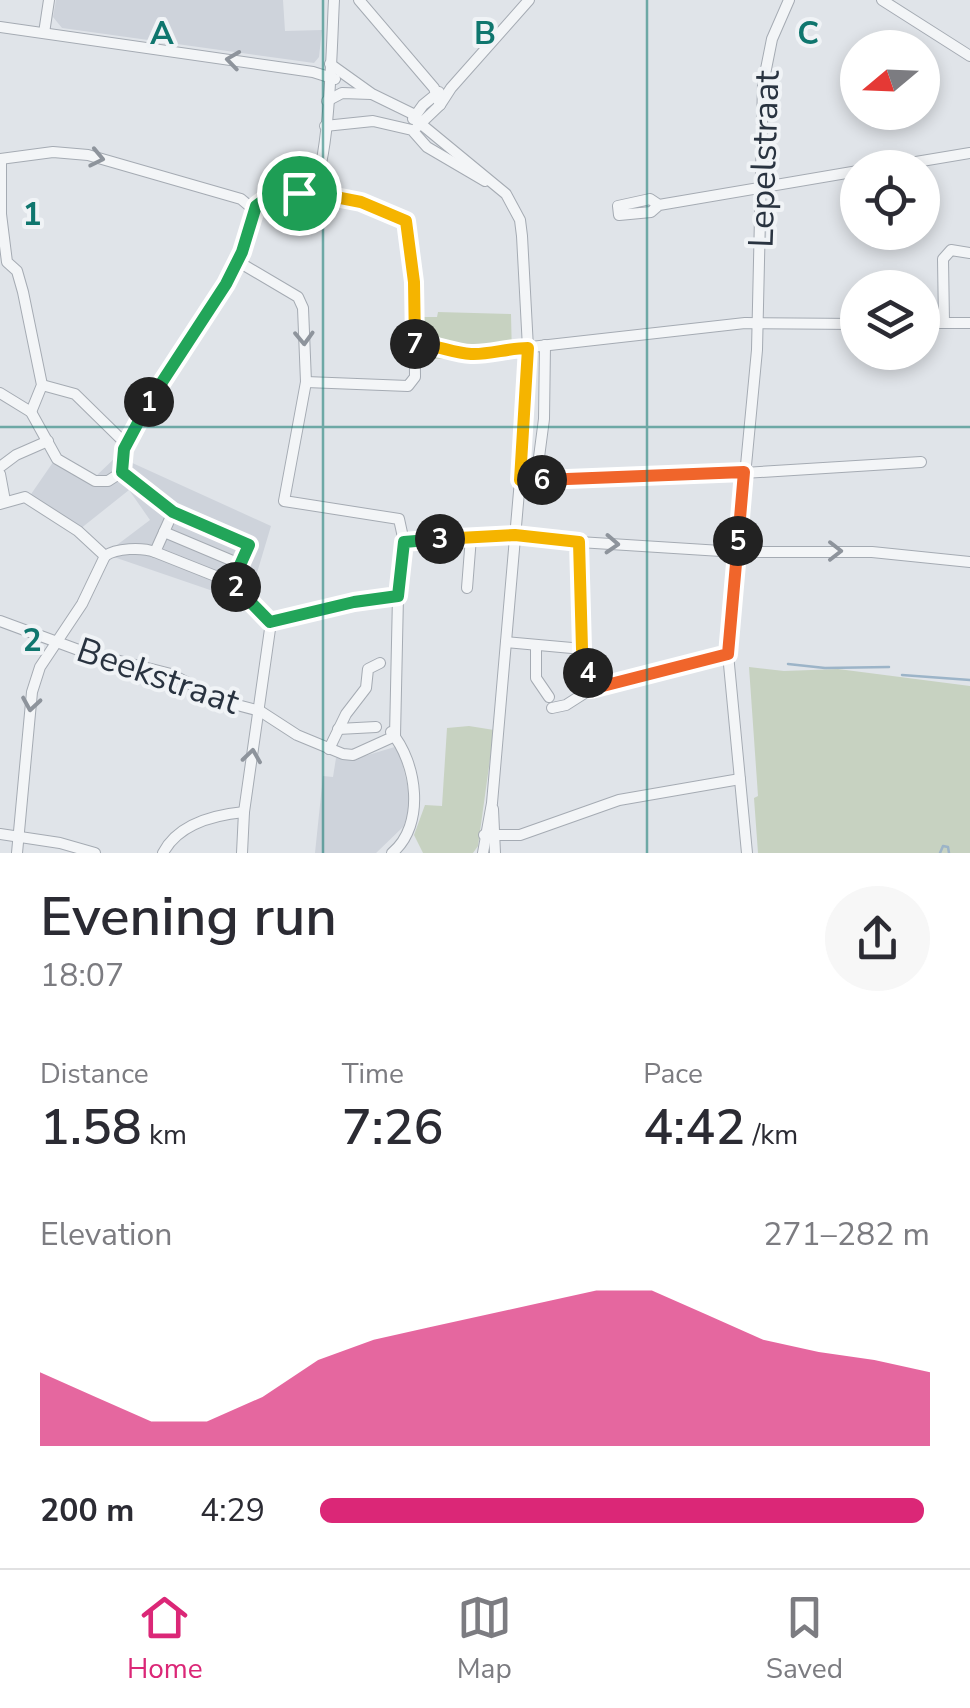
<!DOCTYPE html>
<meta charset="utf-8">
<style>
body{margin:0;font-family:"Nunito Sans",sans-serif;background:#f7f7f7;color:#2b2b33;height:100vh;display:flex;flex-direction:column;font-size:38px;white-space:nowrap}
*{box-sizing:border-box;margin:0}
p{font-size:32px;color:#7c7c81}
.icon{flex:none;width:55px;height:55px;fill:none;stroke:currentColor;stroke-width:2;stroke-linecap:round;stroke-linejoin:round}
.map{position:relative;height:853px;overflow:hidden}
.drawer{display:flex;flex-direction:column;background:#fff;flex:1}
.drawer>*{flex:none}
.needle{width:65px;rotate:251deg}
.controls{position:absolute;left:840px;top:30px;display:grid;gap:20px}
.controls a{display:grid;place-items:center;width:100px;height:100px;border-radius:50%;background:#fff;box-shadow:0 5px 15px #0003;font-size:50px}
.pin{position:absolute;display:grid;place-items:center;width:85px;height:85px;color:#fff;margin:-42px;border:5px solid #fff;border-radius:50%;box-shadow:0 2px 10px #0007}
.km{position:absolute;width:50px;height:50px;margin:-25px;border-radius:50%;background:#222;color:#fff;font-size:28px;line-height:50px;text-align:center}
.round{display:grid;place-items:center;flex:none;width:105px;height:105px;border-radius:52px;background:#f7f7f7}
.headline{display:flex;align-items:center;justify-content:space-between;height:170px;padding:0 40px}
h1{font-size:55px;font-weight:600;line-height:75px}
.figures{display:grid;grid-template-columns:repeat(3,1fr);gap:15px;height:170px;padding:10px 40px}
.figures div{display:grid;align-content:center}
.figures b{font-size:50px;font-weight:600}
.figures small{font-size:28px;font-weight:400}
.figures p{font-size:28px}
.chart{height:280px;padding:20px 40px}
.chart p{display:flex;justify-content:space-between}
.chart svg{width:100%;height:180px;margin-top:10px;fill:#db2777;opacity:.7}
ul{padding:0 40px;list-style:none;font-size:32px}
li{display:grid;grid-template-columns:160px 120px 1fr;align-items:center;height:75px}
li i{height:25px;border-radius:12px;background:#db2777}
.tabs{display:flex;justify-content:space-around;align-items:center;height:140px;border-top:2px solid #e1e1e2;background:#fff;font-size:28px;color:#7c7c81}
.tabs a{display:grid;justify-items:center;gap:5px}
.tabs .current{color:#db2777}
.map>svg:first-child{display:block}
</style>
<div class="map">
<svg width="970" height="853" viewBox="0 0 970 853">
<rect width="100%" height="100%" fill="#e0e4e9"/>
<!-- built -->
<g fill="#ced3db">
<polygon points="56,0 283,0 285,31 322,30 319,57 314,63 62,28 53,17"/>
<polygon points="58,455 95,477 117,456 271,526 248,603 105,554 150,520 129,490 75,533 27,500"/>
<polygon points="398,746 412,804 403,827 376,853 315,853 323,776 333,777 336,758 358,758"/>
</g>
<!-- green -->
<g fill="#c7d2c1">
<polygon points="438,312 511,314 512,358 422,359 422,317 437,317"/>
<polygon points="749,667 784,671 838,669 970,686 970,853 758,853 754,798 758,796"/>
<polygon points="469,726 494,730 478,846 473,853 423,853 414,835 425,805 442,806 447,728"/>
</g>
<g fill="none" stroke-linecap="round" stroke-linejoin="round">
<!-- stream -->
<g stroke="#9cb4c8" stroke-width="2.5">
<polyline points="788,664 825,668 889,667"/>
<polyline points="902,675 970,680"/>
<polyline points="940,853 943,846 948,847 949,853"/>
</g>
<!-- minor casing -->
<g stroke="#a5abb3" stroke-width="12">
<g id="minor">
<polyline points="359,0 434,88 440,105"/>
<polyline points="882,0 970,56"/>
<polyline points="0,27 313,72 335,79"/>
<polyline points="44,33 49,0"/>
<polyline points="330,64 372,94 415,115 421,124 506,194 520,220 522,236 528,348 520,480 492,803 483,853"/>
<polyline points="327,101 342,93 371,94"/>
<polyline points="413,119 423,105 439,92"/>
<polyline points="325,126 373,121 412,130 427,147 485,181"/>
<polyline points="417,127 440,105 451,88 529,0"/>
<polyline points="0,159 53,152 88,155 241,199 254,210"/>
<polyline points="1,159 1,214 7,262 17,271 23,292 42,385 31,412"/>
<polyline points="880,168 970,153"/>
<polyline points="659,205 650,199 618,206 619,215 651,212 659,205 858,171"/>
<polyline points="237,261 298,297 303,308 306,382 284,501 399,519 404,542"/>
<polyline points="922,323 970,323"/>
<polyline points="944,323 943,259 951,250 970,253"/>
<polyline points="415,344 436,344 469,354 745,323 858,324"/>
<polyline points="306,382 408,386 415,377 414,282 406,221 361,201 319,194 312,187"/>
<polyline points="42,385 75,394 126,444"/>
<polyline points="0,393 31,412 57,459 95,481 108,481 122,472"/>
<polyline points="0,467 16,455 48,441"/>
<path d="M 122,472 C 121,418 198,334 225,285 C 240,259 246,232 256,206 C 272,192 300,201 313,185 C 330,165 332,33 334,0"/>
<polyline points="122,472 173,512 249,545 233,583 271,622"/>
<polyline points="0,474 5,501"/>
<polyline points="520,480 744,473 921,462"/>
<polyline points="536,480 544,419 545,345"/>
<polyline points="0,504 25,497 78,531 105,556"/>
<polyline points="173,512 155,552 233,583"/>
<polyline points="164,532 240,564"/>
<polyline points="579,542 583,649 591,689 728,654"/>
<path d="M 105,556 C 116,548 142,547 155,552"/>
<polyline points="467,588 471,537"/>
<polyline points="0,621 84,652 171,674 222,701 260,711 297,735 343,754 353,755 395,736"/>
<polyline points="271,622 354,601 398,596"/>
<polyline points="506,642 583,649"/>
<polyline points="536,645 536,678 549,697"/>
<polyline points="552,708 566,705 591,689"/>
<polyline points="338,729 376,727"/>
<path d="M 391,732 C 417,762 426,825 392,853"/>
<polyline points="395,736 398,596 404,542 515,535 579,542 737,552 872,552 970,562"/>
<polyline points="329,749 346,714 366,688 368,669 380,663"/>
<polyline points="493,809 495,853"/>
<polyline points="0,834 60,843 95,853"/>
<polyline points="484,835 520,835 619,800 740,779"/>
<polyline points="17,853 32,692 40,667 82,604 105,556"/>
<path d="M 163,853 C 178,824 213,815 244,812"/>
<polyline points="242,853 244,812 271,622"/>
<polyline points="747,853 728,654 757,350 763,84 772,39 789,0"/>
</g>
</g>
<!-- minor -->
<use href="#minor" stroke="#f3f5f7" stroke-width="10"/>
</g>
<!-- one-way arrows -->
<defs><path id="oneway-chevron" d="M-2-3.5L2.5 0L-2 3.5" fill="none" stroke-width="1.6" stroke-linecap="round" stroke-linejoin="round" transform="scale(2.5)"/></defs>
<g stroke="#8e949c">
<use href="#oneway-chevron" transform="translate(233 60) rotate(-172)"/>
<use href="#oneway-chevron" transform="translate(97 158) rotate(12)"/>
<use href="#oneway-chevron" transform="translate(304 338) rotate(88)"/>
<use href="#oneway-chevron" transform="translate(612 544) rotate(3)"/>
<use href="#oneway-chevron" transform="translate(835 551)"/>
<use href="#oneway-chevron" transform="translate(31 704) rotate(99)"/>
<use href="#oneway-chevron" transform="translate(252 756) rotate(-82)"/>
</g>
<g fill="none" stroke-linecap="round" stroke-linejoin="round">
<!-- split-1 casing -->
<g stroke="#fff" stroke-width="20">
<polyline id="split-1" points="149,402 226,284 242,252 256,206 264,200 299,193"/>
</g>
<!-- split-2 casing -->
<g stroke="#fff" stroke-width="20">
<polyline id="split-2" points="149,402 124,449 122,472 173,512 249,545 232,583 236,587"/>
</g>
<!-- split-3 casing -->
<g stroke="#fff" stroke-width="20">
<polyline id="split-3" points="236,587 270,622 354,602 398,596 404,542 440,539"/>
</g>
<!-- split-4 casing -->
<g stroke="#fff" stroke-width="20">
<polyline id="split-4" points="440,539 515,535 579,542 582,649 588,673"/>
</g>
<!-- split-5 casing -->
<g stroke="#fff" stroke-width="20">
<polyline id="split-5" points="588,673 591,689 728,654 738,541"/>
</g>
<!-- split-6 casing -->
<g stroke="#fff" stroke-width="20">
<polyline id="split-6" points="542,480 744,472 738,541"/>
</g>
<!-- split-7 casing -->
<g stroke="#fff" stroke-width="20">
<path id="split-7" d="M 415,344 C 435,344 452,353 471,354 C 489,355 508,348 528,348 L 520,480 L 542,480"/>
</g>
<!-- split-8 casing -->
<g stroke="#fff" stroke-width="20">
<polyline id="split-8" points="299,193 312,187 320,194 361,202 406,221 414,282 415,344"/>
</g>
<!-- split-1 -->
<use href="#split-1" stroke="#22a559" stroke-width="12"/>
<!-- split-2 -->
<use href="#split-2" stroke="#22a559" stroke-width="12"/>
<!-- split-3 -->
<use href="#split-3" stroke="#22a559" stroke-width="12"/>
<!-- split-4 -->
<use href="#split-4" stroke="#f5b400" stroke-width="12"/>
<!-- split-5 -->
<use href="#split-5" stroke="#f0652b" stroke-width="12"/>
<!-- split-6 -->
<use href="#split-6" stroke="#f0652b" stroke-width="12"/>
<!-- split-7 -->
<use href="#split-7" stroke="#f5b400" stroke-width="12"/>
<!-- split-8 -->
<use href="#split-8" stroke="#f5b400" stroke-width="12"/>
</g>
<!-- grid -->
<path fill="none" stroke="#0f766e" stroke-width="2.5" stroke-opacity="0.55" d="M 323,0 L 323,853M 647,0 L 647,853M 0,427 L 970,427"/>
<g text-anchor="middle" dominant-baseline="central" stroke-width="8" stroke-linejoin="round" paint-order="stroke">
<!-- street labels -->
<g font-size="35" fill="#293340" stroke="#f0f3f6">
<text transform="translate(764 159) rotate(-88)">Lepelstraat</text>
<text transform="translate(158 676) rotate(19)">Beekstraat</text>
</g>
</g>
<g font-size="32" text-anchor="middle" font-weight="bold" fill="#0f766e" stroke="#f0f3f6" stroke-width="8" stroke-linejoin="round" paint-order="stroke">
<text x="162" y="44">A</text>
<text x="485" y="44">B</text>
<text x="808" y="44">C</text>
<text x="32" y="225">1</text>
<text x="32" y="651">2</text>
</g>
</svg>
<div class="controls">
<a><svg class="needle" viewBox="-14 -14 28 28"><path d="M0-13l5 13h-10z" fill="#e53935"/><path d="M0 13l5-13h-10z" fill="#7c7c81"/></svg></a>
<a><svg class="icon" aria-label="locate" viewBox="0 0 24 24"><circle cx="12" cy="12" r="6"/><path d="M12 2v4M12 18v4M2 12h4M18 12h4"/></svg></a>
<a><svg class="icon" aria-label="layers" viewBox="0 0 24 24"><path d="M12 4l9 5-9 5-9-5zM3 14l9 5 9-5"/></svg></a>
</div>
<div class="pin" style="left:299px;top:193px;background:#1e9e55"><svg class="icon" aria-label="arrive" viewBox="0 0 24 24"><path d="M6 21V4h12l-3 4 3 4H6"/></svg></div>
<b class="km" style="left:149px;top:402px">1</b>
<b class="km" style="left:236px;top:587px">2</b>
<b class="km" style="left:440px;top:539px">3</b>
<b class="km" style="left:588px;top:673px">4</b>
<b class="km" style="left:738px;top:541px">5</b>
<b class="km" style="left:542px;top:480px">6</b>
<b class="km" style="left:415px;top:344px">7</b>
</div>
<section class="drawer">
<div class="headline"><div><h1>Evening run</h1><p>18:07</p></div><a class="round"><svg class="icon" aria-label="share" viewBox="0 0 24 24"><path d="M12 15V3M7 8l5-5 5 5M5 13v7h14v-7"/></svg></a></div>
<div class="figures">
<div><p>Distance</p><b>1.58<small> km</small></b></div>
<div><p>Time</p><b>7:26</b></div>
<div><p>Pace</p><b>4:42<small> /km</small></b></div>
</div>
<div class="chart"><p><span>Elevation</span>271–282 m</p>
<svg viewBox="0 0 160 44" preserveAspectRatio="none"><path d="M0 44V26L10 32L20 38L30 38L40 32L50 23L60 18L70 15L80 12L90 9L100 6L110 6L120 12L130 18L140 21L150 23L160 26V44z"/></svg>
</div>
<ul>
<li><b>200 m</b>4:29<i style="width:99%"></i></li>
</ul>
</section>
<nav class="tabs">
<a class="current"><svg class="icon" aria-label="home" viewBox="0 0 24 24"><path d="M3 11l9-7 9 7M6 9v11h12V9"/></svg>Home</a>
<a><svg class="icon" aria-label="map" viewBox="0 0 24 24"><path d="M3 6l6-2 6 2 6-2v14l-6 2-6-2-6 2zM9 4v14M15 6v14"/></svg>Map</a>
<a><svg class="icon" aria-label="saved" viewBox="0 0 24 24"><path d="M7 4h10v16l-5-4-5 4z"/></svg>Saved</a>
</nav>
